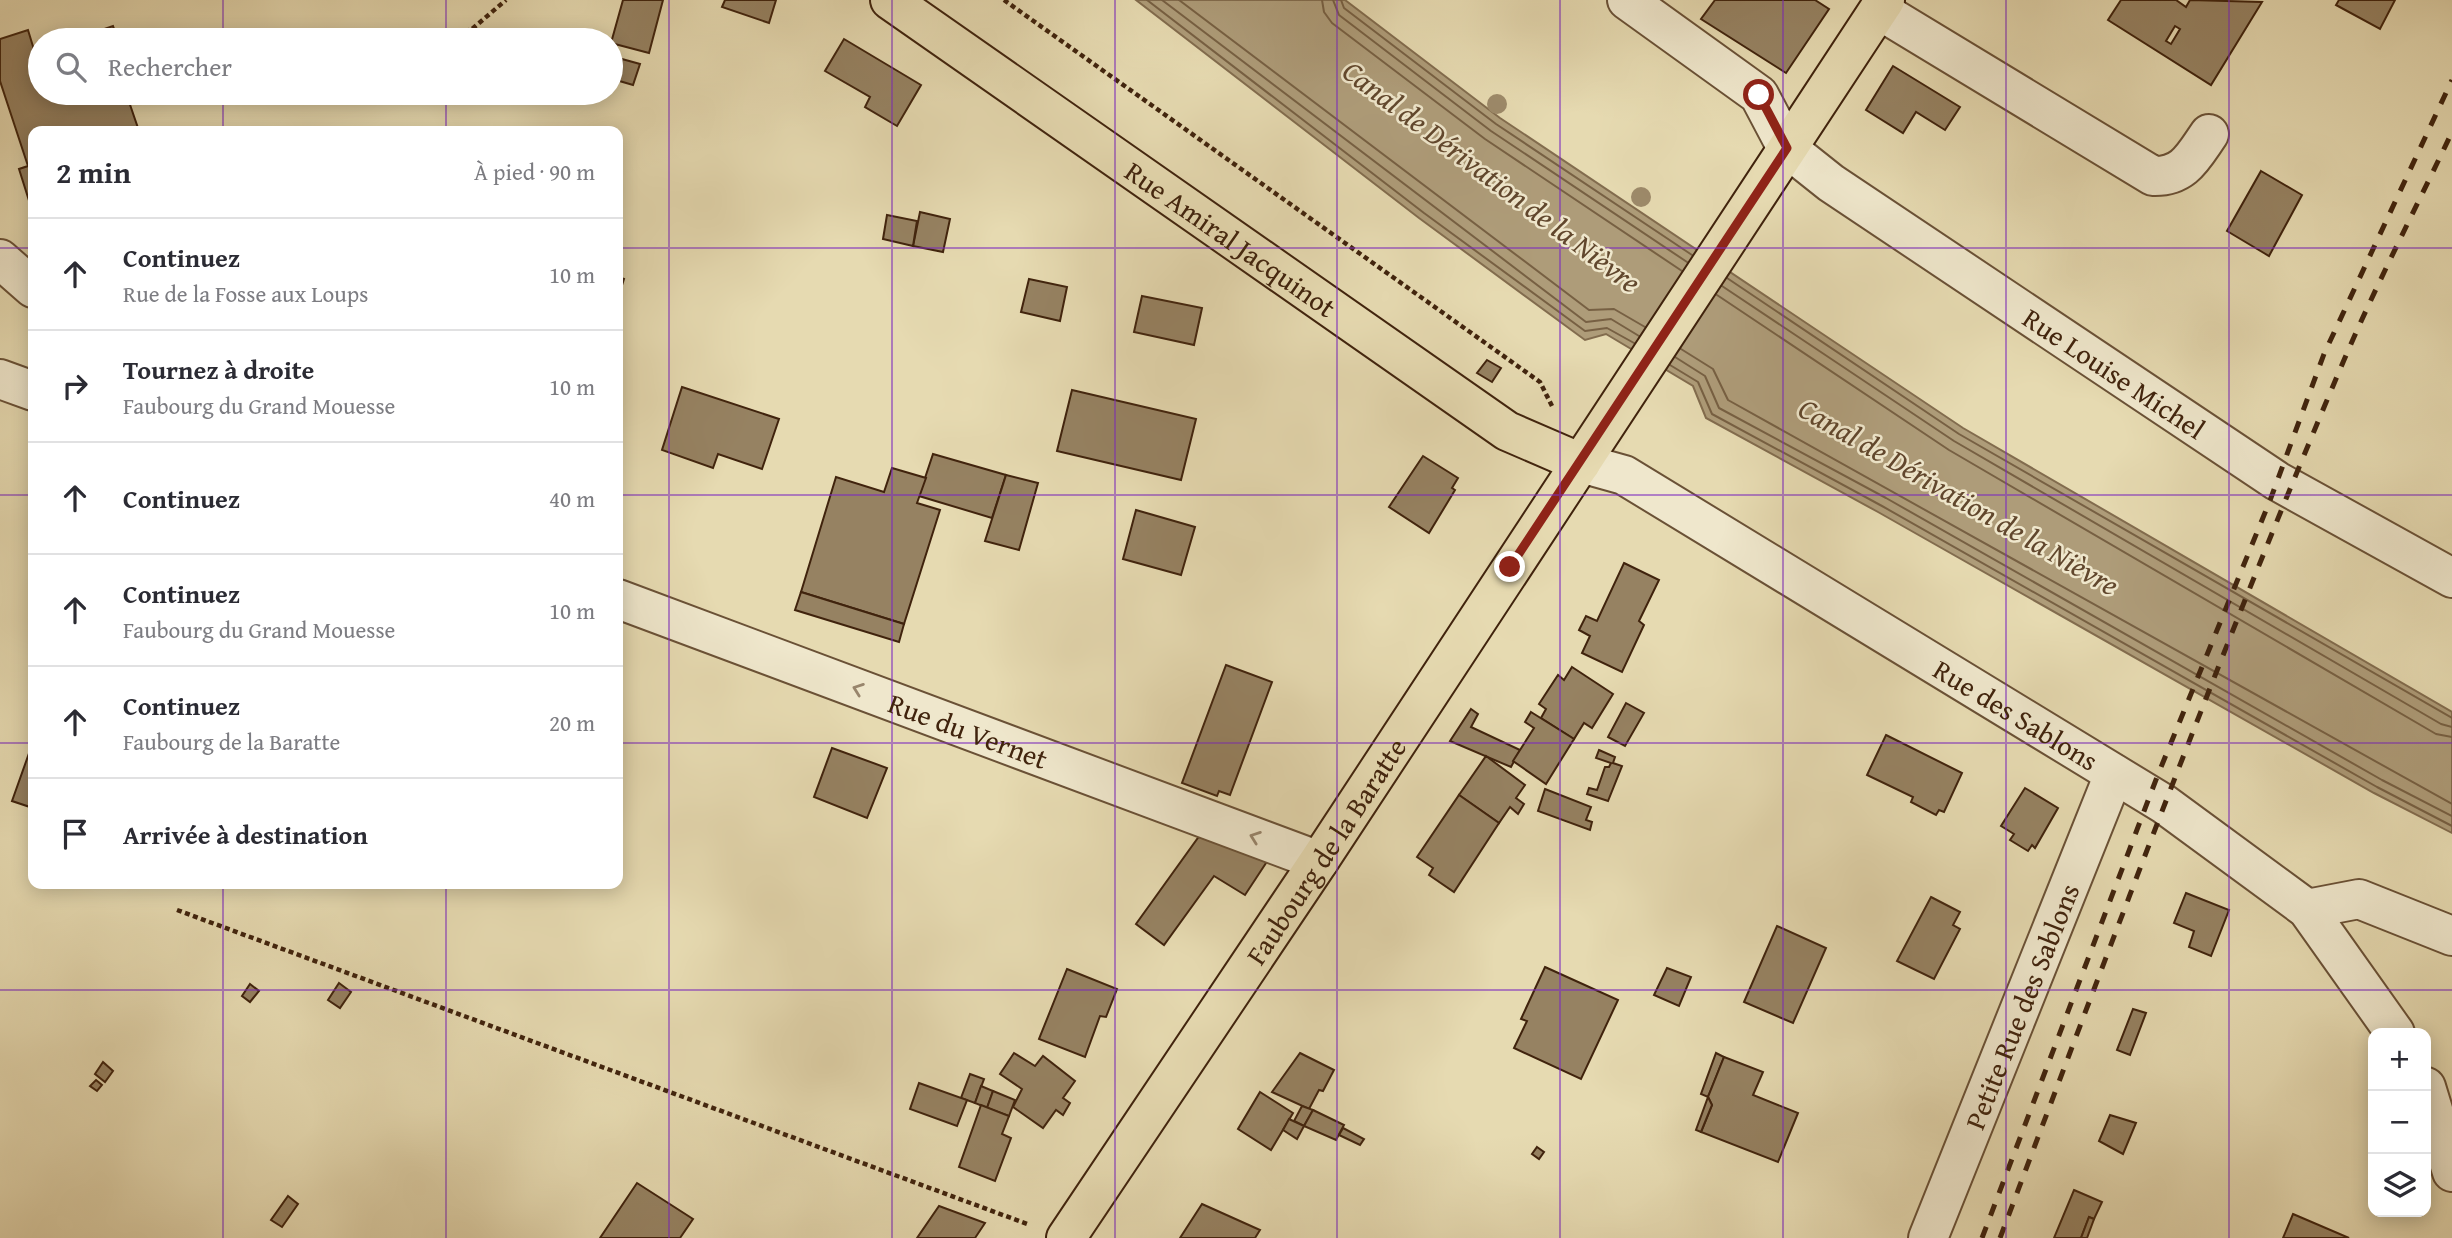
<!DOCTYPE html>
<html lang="fr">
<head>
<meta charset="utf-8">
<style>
	body { margin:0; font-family:"Gentium Book Plus",serif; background:#f2f2f3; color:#2b2b33 }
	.controls { position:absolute; right:21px; bottom:21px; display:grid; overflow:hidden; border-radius:14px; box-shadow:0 4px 18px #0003 }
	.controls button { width:63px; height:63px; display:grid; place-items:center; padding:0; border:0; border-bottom:2px solid #e1e1e2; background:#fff; color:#2b2b33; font:35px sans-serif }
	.stop { position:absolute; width:21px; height:21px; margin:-16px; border:5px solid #8f2418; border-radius:50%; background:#fff }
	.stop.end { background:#8f2418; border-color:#fff; box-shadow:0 2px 7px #0008 }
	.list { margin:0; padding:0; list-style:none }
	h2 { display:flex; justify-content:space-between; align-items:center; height:91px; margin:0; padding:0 28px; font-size:30px }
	h2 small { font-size:23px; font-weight:400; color:#7c7c81 }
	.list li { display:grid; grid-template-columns:46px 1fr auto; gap:21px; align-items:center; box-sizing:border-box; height:112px; padding:0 28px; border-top:2px solid #e1e1e2 }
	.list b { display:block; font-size:26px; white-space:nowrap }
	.list p { margin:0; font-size:23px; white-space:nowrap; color:#7c7c81 }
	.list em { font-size:23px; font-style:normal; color:#7c7c81 }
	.icon { flex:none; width:38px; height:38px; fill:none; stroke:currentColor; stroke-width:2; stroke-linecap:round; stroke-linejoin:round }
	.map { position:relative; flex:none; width:2452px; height:1238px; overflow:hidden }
	.search { position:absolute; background:#fff; box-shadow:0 4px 18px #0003; left:28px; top:28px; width:595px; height:77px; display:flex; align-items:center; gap:18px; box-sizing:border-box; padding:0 24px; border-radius:38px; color:#7c7c81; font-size:26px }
	.panel { position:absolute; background:#fff; box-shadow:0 4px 18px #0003; left:28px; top:126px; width:595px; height:763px; border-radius:14px }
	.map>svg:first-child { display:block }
	.water { fill:#ae9c79; stroke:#826c4e; stroke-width:2 }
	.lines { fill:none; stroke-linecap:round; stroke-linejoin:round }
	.shore { stroke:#776043; stroke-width:2 }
	.building { fill:#968262; stroke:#40230d; stroke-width:2; fill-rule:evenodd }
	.minor-casing { stroke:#6a5136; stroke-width:42 }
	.major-casing { stroke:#40230d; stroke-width:42 }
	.path { stroke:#40230d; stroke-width:4.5; stroke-dasharray:5 3.5; stroke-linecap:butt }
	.minor { stroke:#efe7cc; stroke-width:38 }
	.major { stroke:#e6dab1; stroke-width:38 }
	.rail { stroke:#40230d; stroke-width:5; stroke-dasharray:12 12; stroke-linecap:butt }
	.tree { fill:#9d8a6a }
	.oneway { stroke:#98856c }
	.route { stroke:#8f2418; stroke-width:9 }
	.grid { fill:none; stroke:#7b2cbf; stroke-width:2; stroke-opacity:0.55 }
	.labels { text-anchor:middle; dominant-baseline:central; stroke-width:5; stroke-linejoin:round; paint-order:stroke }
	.street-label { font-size:28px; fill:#40230d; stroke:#efe7cc }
	.water-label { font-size:30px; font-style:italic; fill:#61472d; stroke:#efe7cc }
</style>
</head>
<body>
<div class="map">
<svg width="2452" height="1238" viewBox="0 0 2452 1238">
	<rect width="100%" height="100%" fill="#e6dab1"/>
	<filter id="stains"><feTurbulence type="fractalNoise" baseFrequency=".00286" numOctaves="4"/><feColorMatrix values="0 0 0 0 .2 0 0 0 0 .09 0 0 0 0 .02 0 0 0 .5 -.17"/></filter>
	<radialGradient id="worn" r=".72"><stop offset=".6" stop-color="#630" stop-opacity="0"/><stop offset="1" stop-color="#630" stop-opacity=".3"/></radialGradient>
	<!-- water -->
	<polygon class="water" points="1136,0 1345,0 1500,118 1963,428 2452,712 2452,833 2374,793 1878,512 1706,418 1693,386 1606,334 1585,340 1419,218"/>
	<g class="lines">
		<!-- shore -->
		<g class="shore">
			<polyline points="1147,0 1424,213 1585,331 1607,328 1634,343"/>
			<polyline points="1162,0 1586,322 1611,319 1639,336"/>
			<polyline points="1179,0 1589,310 1614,309 1645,327"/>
			<polyline points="1322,0 1324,12 1332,23 1485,139 1682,271"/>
			<polyline points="1333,0 1339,15 1491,131 1687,262"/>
			<polyline points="1341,0 1344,8 1496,124 1692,255"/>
			<polyline points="1727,278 1959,434 2452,718"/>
			<polyline points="1722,286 1954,441 2441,724 2452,727"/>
			<polyline points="1717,295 1949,450 2436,734 2452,737"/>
			<polyline points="1681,349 1713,369 1728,400 2452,804"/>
			<polyline points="1675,357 1705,376 1719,408 1886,498 2382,780 2452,816"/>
			<polyline points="1670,365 1698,382 1712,414 1882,506 2377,787 2452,826"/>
		</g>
	</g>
	<!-- building -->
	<g class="building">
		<polygon points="623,0 663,0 649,53 611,43"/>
		<polygon points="725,0 776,0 769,23 722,7"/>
		<polygon points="1715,0 1815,0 1829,9 1786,73 1701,19"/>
		<path d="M2121 0H2176L2186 7 2190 0 2262 2 2211 85 2108 20ZM2175 26 2180 29 2171 44 2166 41Z"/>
		<polygon points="2339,0 2395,0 2380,29 2336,5"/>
		<polygon points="113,26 118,40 72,40"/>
		<polygon points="28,30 35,53 40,51 40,93 126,93 139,131 33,131 31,207 19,169 28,166 0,81 0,39"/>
		<polygon points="844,39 921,85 897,126 865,107 870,97 825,71"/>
		<polygon points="622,59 640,64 633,85 616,80"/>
		<polygon points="1893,66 1960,107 1945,130 1916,112 1903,133 1866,110"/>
		<polygon points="2261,171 2302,195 2269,256 2227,231"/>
		<polygon points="920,212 950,219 943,252 913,246"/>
		<polygon points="887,215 917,221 913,246 883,239"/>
		<polygon points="618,277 624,279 618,298"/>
		<polygon points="1029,279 1067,287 1060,321 1021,312"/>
		<polygon points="1142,296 1202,308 1194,345 1134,332"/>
		<polygon points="1487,360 1501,368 1492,382 1477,373"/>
		<polygon points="682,387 779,419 762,469 718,454 713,468 662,450"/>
		<polygon points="1072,390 1196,419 1181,480 1057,451"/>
		<polygon points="933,454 1006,475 992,518 919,496"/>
		<polygon points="1423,456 1458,478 1452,488 1455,490 1429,533 1389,507"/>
		<polygon points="892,468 926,478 917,503 940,510 904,624 801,592 836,477 884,492"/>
		<polygon points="1006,475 1038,483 1019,550 985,541"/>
		<polygon points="1136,510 1195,527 1181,575 1123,559"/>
		<polygon points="1624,563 1659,580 1639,621 1644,625 1622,672 1582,653 1590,636 1579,630 1586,616 1597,621"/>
		<polygon points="801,592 904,624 899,642 795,610"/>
		<polygon points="1226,665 1272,682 1230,795 1219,791 1217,796 1182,783"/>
		<polygon points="1572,667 1613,694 1592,728 1584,723 1574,739 1541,718 1546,709 1539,704 1558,675 1564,680"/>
		<polygon points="1626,703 1644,713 1625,746 1608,737"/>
		<polygon points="1471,709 1478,714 1471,727 1520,750 1511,767 1450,741"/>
		<polygon points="1531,712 1574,739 1546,784 1513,761 1534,728 1525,722"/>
		<polygon points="1886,735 1962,773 1944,812 1939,810 1936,815 1911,802 1913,797 1867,775"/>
		<polygon points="33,742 33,808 12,801"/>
		<polygon points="832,748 887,768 867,818 814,797"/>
		<polygon points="1599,750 1615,757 1613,763 1622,766 1608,801 1587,794 1589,788 1597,790 1605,767 1609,767 1611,763 1596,758"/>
		<polygon points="1486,756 1525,785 1516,798 1524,804 1518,814 1510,807 1499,823 1459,795"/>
		<polygon points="2025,788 2058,808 2035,848 2032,845 2028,851 2010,840 2014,834 2001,826"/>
		<polygon points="1545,789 1591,807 1586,820 1592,822 1590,830 1538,811"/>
		<polygon points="1459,795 1499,823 1454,892 1429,875 1433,868 1417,857"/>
		<polygon points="1200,835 1268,860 1245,895 1214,876 1164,945 1136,924"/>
		<polygon points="2186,893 2229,910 2211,956 2189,947 2194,931 2174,923"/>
		<polygon points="1931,897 1960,912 1953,925 1960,929 1934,979 1897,961"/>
		<polygon points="1777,926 1826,948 1793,1023 1744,1002"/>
		<polygon points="1545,967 1618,1000 1581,1079 1514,1048 1527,1021 1521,1019"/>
		<polygon points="1667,968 1691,977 1679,1006 1654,995"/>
		<polygon points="1067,969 1117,989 1106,1017 1100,1016 1085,1057 1039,1039"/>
		<polygon points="339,983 351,992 340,1008 328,1000"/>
		<polygon points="250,984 259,991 250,1002 242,996"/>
		<polygon points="2133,1009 2146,1013 2130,1055 2117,1050"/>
		<polygon points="1014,1053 1035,1066 1043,1056 1075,1081 1063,1098 1070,1103 1063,1115 1056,1110 1043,1128 1013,1107 1022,1089 1000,1074"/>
		<polygon points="1300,1053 1334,1070 1323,1091 1319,1090 1309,1109 1272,1092"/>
		<polygon points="1716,1053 1724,1057 1708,1097 1701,1094"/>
		<polygon points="1724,1057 1763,1072 1753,1095 1798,1113 1778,1162 1701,1132 1712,1105 1708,1097"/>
		<polygon points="103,1062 113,1071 105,1082 95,1074"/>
		<polygon points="970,1074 984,1079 975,1103 961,1098"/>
		<polygon points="96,1080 102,1085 97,1091 90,1086"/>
		<polygon points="919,1083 967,1100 957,1126 910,1109"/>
		<polygon points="981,1086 993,1091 987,1108 975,1103"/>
		<polygon points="993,1091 1015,1100 1009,1116 987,1108"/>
		<polygon points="1260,1092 1293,1113 1271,1150 1238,1129"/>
		<polygon points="1708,1097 1712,1105 1701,1132 1696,1130"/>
		<polygon points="981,1105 1009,1116 1002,1134 1011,1138 995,1181 959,1167"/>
		<polygon points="1302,1106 1313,1110 1304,1126 1294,1121"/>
		<polygon points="1313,1110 1344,1125 1336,1140 1304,1126"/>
		<polygon points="2110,1115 2136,1123 2123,1154 2099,1141"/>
		<polygon points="1289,1119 1304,1126 1297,1139 1283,1130"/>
		<polygon points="1343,1128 1364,1139 1360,1145 1339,1135"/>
		<polygon points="1537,1147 1544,1152 1539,1159 1532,1154"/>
		<polygon points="637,1183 693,1219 680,1238 600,1238"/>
		<polygon points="2074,1190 2102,1202 2094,1219 2089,1217 2081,1238 2054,1238"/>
		<polygon points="288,1196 298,1204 282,1227 271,1220"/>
		<polygon points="1202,1204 1260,1230 1255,1238 1180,1238"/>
		<polygon points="939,1206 985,1223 975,1238 917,1238"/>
		<polygon points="2293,1214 2349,1238 2283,1238"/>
		<polygon points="2089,1217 2094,1219 2087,1238 2081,1238"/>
	</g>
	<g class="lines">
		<defs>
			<g id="minor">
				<path id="s1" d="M1627 0 1759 95 1787 148 1831 183 2277 481 2452 578"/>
				<path d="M1879 10 2153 176C2184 177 2193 157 2209 134"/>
				<polyline points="0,259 33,288"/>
				<polyline points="0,379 33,391"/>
				<path id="s2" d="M1581 463 1624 475 2164 804 2307 909 2395 1033"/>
				<path id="s3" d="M618 599 1319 861"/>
				<polyline points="2307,909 2359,899 2452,936"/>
				<polyline points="2426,1087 2452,1172"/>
				<path id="s4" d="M1928 1238 2114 774"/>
			</g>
			<g id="major">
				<path id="s5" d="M890 0 1507 431 1581 463"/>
				<path id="s6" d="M1066 1238 1319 861 1885 0"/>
			</g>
		</defs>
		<!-- minor casing -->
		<use href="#minor" class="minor-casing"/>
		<!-- major casing -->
		<use href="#major" class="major-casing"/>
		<!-- path -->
		<g class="path">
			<polyline points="1004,0 1540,382 1552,406"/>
			<polyline points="440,39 472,29 506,0"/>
			<polyline points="177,910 1030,1225"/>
		</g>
		<!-- minor -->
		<use href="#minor" class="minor"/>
		<!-- major -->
		<use href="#major" class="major"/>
		<!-- rail -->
		<g class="rail">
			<polyline points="1982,1238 2157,777 2269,503 2324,354 2452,80"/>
			<path d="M2000 1238C2111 944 2221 649 2344 360 2377 283 2416 208 2452 132"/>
		</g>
	</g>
	<!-- trees -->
	<g class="tree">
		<circle cx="1497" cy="104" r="10"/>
		<circle cx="1641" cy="197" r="10"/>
	</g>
	<!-- one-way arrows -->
	<defs><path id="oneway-chevron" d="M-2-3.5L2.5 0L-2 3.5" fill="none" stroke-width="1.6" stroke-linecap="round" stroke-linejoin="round" transform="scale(1.75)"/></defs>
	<g class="oneway">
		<use href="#oneway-chevron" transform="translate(858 689) rotate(-160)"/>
		<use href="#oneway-chevron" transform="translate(1255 837) rotate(-160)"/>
	</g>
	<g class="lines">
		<!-- route -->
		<polyline class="route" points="1510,567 1787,148 1759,95"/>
	</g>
	<!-- grid -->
	<path class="grid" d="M223 0V40M446 0V40M669 0V1238M892 0V1238M1115 0V1238M1337 0V1238M1560 0V1238M1783 0V1238M2006 0V1238M2229 0V1238M223 93V131M446 93V131M0 248H33M618 248H2452M0 495H33M618 495H2452M0 743H33M618 743H2452M223 884V1238M446 884V1238M0 990H2452"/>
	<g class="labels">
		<!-- street labels -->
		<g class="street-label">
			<text stroke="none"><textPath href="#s5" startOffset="416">Rue Amiral Jacquinot</textPath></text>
			<text stroke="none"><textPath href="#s1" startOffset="620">Rue Louise Michel</textPath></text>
			<text stroke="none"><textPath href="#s2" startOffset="504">Rue des Sablons</textPath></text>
			<text stroke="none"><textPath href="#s3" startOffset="374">Rue du Vernet</textPath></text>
			<text stroke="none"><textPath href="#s6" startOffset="466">Faubourg de la Baratte</textPath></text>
			<text stroke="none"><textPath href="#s4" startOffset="250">Petite Rue des Sablons</textPath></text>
		</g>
		<!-- water labels -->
		<g class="water-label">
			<text transform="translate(1492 176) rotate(37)">Canal de Dérivation de la Nièvre</text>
			<text transform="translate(1959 496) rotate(30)">Canal de Dérivation de la Nièvre</text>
		</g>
	</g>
	<rect width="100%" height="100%" filter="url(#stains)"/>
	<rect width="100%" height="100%" fill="url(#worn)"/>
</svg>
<div class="controls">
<button>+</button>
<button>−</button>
<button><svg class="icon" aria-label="layers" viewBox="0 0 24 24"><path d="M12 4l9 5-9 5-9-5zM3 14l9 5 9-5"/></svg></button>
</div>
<div class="stop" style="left:1759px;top:95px"></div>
<div class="stop end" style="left:1510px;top:567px"></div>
<div class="search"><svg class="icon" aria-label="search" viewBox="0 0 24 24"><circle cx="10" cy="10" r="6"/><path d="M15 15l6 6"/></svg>Rechercher</div>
<section class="panel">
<h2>2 min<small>À pied · 90 m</small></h2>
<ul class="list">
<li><svg class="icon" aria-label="ahead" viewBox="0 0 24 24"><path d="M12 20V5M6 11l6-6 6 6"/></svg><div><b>Continuez</b><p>Rue de la Fosse aux Loups</p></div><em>10 m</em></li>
<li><svg class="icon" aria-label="right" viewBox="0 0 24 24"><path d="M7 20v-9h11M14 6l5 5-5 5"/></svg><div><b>Tournez à droite</b><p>Faubourg du Grand Mouesse</p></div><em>10 m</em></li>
<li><svg class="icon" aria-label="ahead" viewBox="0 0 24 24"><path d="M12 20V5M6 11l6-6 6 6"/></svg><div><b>Continuez</b></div><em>40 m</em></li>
<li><svg class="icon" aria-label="ahead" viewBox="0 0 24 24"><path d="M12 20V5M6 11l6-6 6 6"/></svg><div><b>Continuez</b><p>Faubourg du Grand Mouesse</p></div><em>10 m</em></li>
<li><svg class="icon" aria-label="ahead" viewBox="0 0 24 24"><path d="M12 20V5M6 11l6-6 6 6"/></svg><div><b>Continuez</b><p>Faubourg de la Baratte</p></div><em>20 m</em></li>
<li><svg class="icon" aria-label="arrive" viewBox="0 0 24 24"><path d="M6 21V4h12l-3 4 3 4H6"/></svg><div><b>Arrivée à destination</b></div></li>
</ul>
</section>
</div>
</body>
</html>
